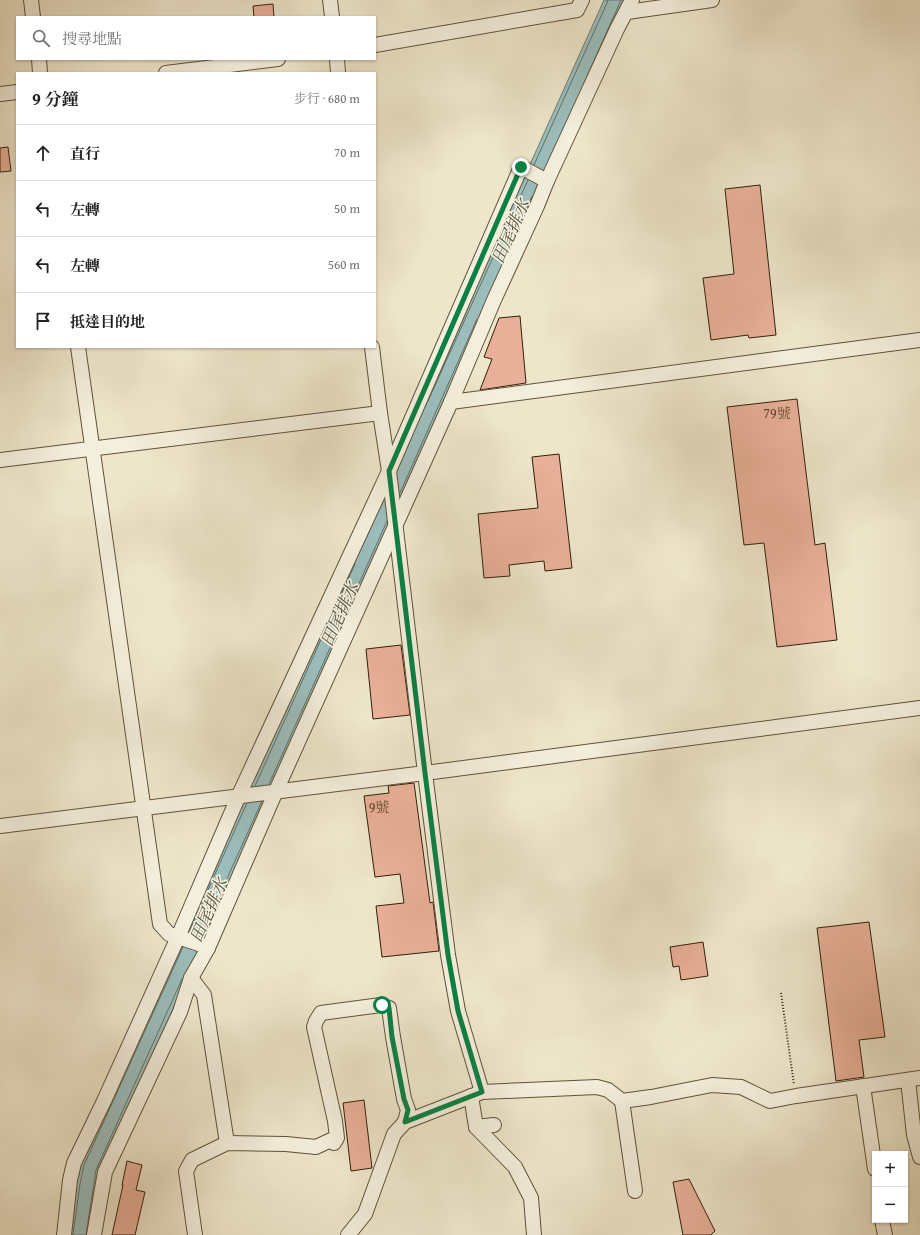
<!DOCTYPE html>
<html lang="zh-TW">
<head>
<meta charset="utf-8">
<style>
	body { margin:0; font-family:"Gentium Book Plus","Noto Serif TC",serif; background:#f2f2f2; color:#222 }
	.controls { position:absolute; right:12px; bottom:12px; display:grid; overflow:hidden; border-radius:0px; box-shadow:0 1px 3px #0004 }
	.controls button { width:36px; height:36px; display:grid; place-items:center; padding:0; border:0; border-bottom:1px solid #e0e0e0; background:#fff; color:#222; font:20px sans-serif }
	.stop { position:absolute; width:12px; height:12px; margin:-9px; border:3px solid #0b8043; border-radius:50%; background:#fff }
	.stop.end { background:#0b8043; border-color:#fff; box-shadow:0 1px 4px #0008 }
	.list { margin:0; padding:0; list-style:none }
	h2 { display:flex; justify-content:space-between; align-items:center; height:52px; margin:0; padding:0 16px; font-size:17px }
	h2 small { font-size:13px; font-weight:400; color:#767676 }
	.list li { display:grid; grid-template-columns:26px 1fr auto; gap:12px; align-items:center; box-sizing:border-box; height:56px; padding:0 16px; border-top:1px solid #e0e0e0 }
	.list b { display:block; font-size:15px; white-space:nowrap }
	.list em { font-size:13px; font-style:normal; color:#767676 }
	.icon { flex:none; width:22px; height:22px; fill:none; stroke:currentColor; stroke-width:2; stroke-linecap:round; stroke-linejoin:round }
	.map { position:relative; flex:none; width:920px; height:1235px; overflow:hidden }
	.search { position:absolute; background:#fff; box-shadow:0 1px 3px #0004; left:16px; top:16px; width:360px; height:44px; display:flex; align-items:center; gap:10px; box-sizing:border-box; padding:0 14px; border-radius:0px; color:#767676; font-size:15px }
	.panel { position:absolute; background:#fff; box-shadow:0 1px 3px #0004; left:16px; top:72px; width:360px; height:276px; border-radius:0px }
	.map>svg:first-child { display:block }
	.water { fill:#9bbebd; stroke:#717f74 }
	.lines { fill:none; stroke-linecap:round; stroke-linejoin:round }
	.shore { stroke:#667062; stroke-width:1 }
	.building { fill:#e9b099; stroke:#312107 }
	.minor-casing { stroke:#605238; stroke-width:16 }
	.path { stroke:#312107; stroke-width:2; stroke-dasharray:1 2; stroke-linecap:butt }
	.minor { stroke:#f4efdd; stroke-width:14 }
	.route { stroke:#0b8043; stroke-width:5 }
	.labels { text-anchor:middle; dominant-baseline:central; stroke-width:3.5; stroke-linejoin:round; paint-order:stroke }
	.number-label { font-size:14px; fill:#5f452c }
	.water-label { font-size:17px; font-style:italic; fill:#51503e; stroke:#f4efdd }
</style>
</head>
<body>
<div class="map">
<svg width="920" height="1235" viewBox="0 0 920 1235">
	<rect width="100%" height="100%" fill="#eee6cb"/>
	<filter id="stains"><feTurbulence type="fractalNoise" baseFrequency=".005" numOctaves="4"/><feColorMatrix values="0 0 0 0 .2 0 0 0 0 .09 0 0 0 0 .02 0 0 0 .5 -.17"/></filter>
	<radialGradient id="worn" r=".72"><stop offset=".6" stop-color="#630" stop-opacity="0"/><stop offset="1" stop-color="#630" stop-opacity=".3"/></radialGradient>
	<!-- water -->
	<polygon class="water" points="604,0 625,0 100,1172 90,1235 69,1235 76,1183 80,1164"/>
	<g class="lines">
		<!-- shore -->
		<g class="shore">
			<polyline points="584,83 621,0"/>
			<polyline points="534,165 607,3 608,0"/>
			<polyline points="511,245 532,196"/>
			<polyline points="428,401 528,180"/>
			<polyline points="400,493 477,319"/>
			<polyline points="269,784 387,521"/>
			<polyline points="255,786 355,564"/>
			<polyline points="189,932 247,803"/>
			<polyline points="201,936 262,801"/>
			<polyline points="73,1235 80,1184 84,1165 183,947"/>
			<polyline points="86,1235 96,1170 182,979"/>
		</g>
	</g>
	<!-- building -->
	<g class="building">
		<polygon points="273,4 274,17 254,17 253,6"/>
		<polygon points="8,147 11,171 0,172 0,148"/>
		<polygon points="760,185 776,335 749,338 748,335 711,340 703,278 734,274 725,189"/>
		<polygon points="520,316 526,383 480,390 492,359 484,357 499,318"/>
		<polygon points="797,399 815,545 825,543 837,640 777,647 764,543 744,545 727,407"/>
		<polygon points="559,454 572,568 545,571 544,561 509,565 510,576 484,578 478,514 538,508 532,457"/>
		<polygon points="401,645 410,715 373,719 366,649"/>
		<polygon points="414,783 430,903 433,902 439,951 382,957 376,906 404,903 400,874 375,877 364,796 389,793 388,786"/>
		<polygon points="869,922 885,1037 859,1040 864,1077 836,1081 817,928"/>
		<polygon points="703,942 708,976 681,980 679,966 673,967 670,947"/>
		<polygon points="364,1100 372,1168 351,1171 343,1103"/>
		<polygon points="127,1161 142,1165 136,1190 145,1192 135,1235 112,1235 123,1185 122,1185"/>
		<polygon points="689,1179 715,1231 711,1235 683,1235 673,1182"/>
	</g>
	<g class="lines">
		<defs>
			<g id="minor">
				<polyline points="31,0 33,17"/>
				<polyline points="330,0 332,17"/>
				<polyline points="627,12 712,0"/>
				<polyline points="375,45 577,10 582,0"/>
				<polyline points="39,59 40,73"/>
				<polyline points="337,59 338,73"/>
				<polyline points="166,73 278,59"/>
				<polyline points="0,94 17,92"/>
				<polyline points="78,347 160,924 169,934 199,944 208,948"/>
				<polyline points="372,347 380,413 389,471 425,773 448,955 458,1011 482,1092"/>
				<polyline points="451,402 920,340"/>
				<polyline points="0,460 380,413"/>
				<polyline points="0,826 425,773 920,708"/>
				<polyline points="191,978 204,995 227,1143"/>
				<polyline points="908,1080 914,1135 920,1157"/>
				<polyline points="863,1086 875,1169"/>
				<polyline points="471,1096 476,1127 515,1167 531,1198 534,1235"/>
				<polyline points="622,1101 635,1191"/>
				<polyline points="476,1127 494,1125"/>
				<polyline points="882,1220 885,1235"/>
				<polyline points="64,1235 70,1180 74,1163 104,1101 178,937 239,795 389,471 521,167 547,181"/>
				<polyline points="94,1235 105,1172 180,1012 191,978 208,948 276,791 451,402 494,300 537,206 547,181 617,29 632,0"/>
				<polyline points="195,1235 186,1171 192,1160 227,1143 286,1144 316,1147 331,1140 334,1143 337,1138 335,1121 314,1027 316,1021 321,1013 381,1005 389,1008 393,1037 404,1099 408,1110 405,1122"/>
				<polyline points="348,1235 365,1214 394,1134 405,1122 482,1092 597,1087 608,1090 622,1101 651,1097 712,1085 741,1087 770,1101 796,1096 920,1078"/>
			</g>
		</defs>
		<!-- minor casing -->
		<use href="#minor" class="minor-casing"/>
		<!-- path -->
		<polyline class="path" points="781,993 794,1085"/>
		<!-- minor -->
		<use href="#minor" class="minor"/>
	</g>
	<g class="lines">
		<!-- route -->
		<polyline class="route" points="382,1005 389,1008 392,1037 404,1099 408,1110 405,1122 482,1092 458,1011 448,955 425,773 389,471 521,167"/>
	</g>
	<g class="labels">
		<!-- number labels -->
		<g class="number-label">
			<text x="777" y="413">79號</text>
			<text x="379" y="807">9號</text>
		</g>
		<!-- water labels -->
		<g class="water-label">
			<text transform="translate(510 231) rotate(-66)">田尾排水</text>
			<text transform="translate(339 614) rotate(-66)">田尾排水</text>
			<text transform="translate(208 910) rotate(-66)">田尾排水</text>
		</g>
	</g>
	<rect width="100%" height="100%" filter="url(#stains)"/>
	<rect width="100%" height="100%" fill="url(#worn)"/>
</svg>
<div class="controls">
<button>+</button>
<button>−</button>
</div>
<div class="stop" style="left:382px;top:1005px"></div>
<div class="stop end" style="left:521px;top:167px"></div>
<div class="search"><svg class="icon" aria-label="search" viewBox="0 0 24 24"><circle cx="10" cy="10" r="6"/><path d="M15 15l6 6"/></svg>搜尋地點</div>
<section class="panel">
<h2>9 分鐘<small>步行 · 680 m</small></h2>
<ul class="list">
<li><svg class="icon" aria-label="ahead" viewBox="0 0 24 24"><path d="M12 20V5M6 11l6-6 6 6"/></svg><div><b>直行</b></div><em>70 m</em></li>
<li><svg class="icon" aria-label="left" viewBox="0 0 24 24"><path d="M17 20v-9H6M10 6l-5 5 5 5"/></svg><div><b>左轉</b></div><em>50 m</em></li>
<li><svg class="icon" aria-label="left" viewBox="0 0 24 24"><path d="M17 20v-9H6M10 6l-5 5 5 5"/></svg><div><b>左轉</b></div><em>560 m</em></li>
<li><svg class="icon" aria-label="arrive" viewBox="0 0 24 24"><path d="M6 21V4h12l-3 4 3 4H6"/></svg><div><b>抵達目的地</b></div></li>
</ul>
</section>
</div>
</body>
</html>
